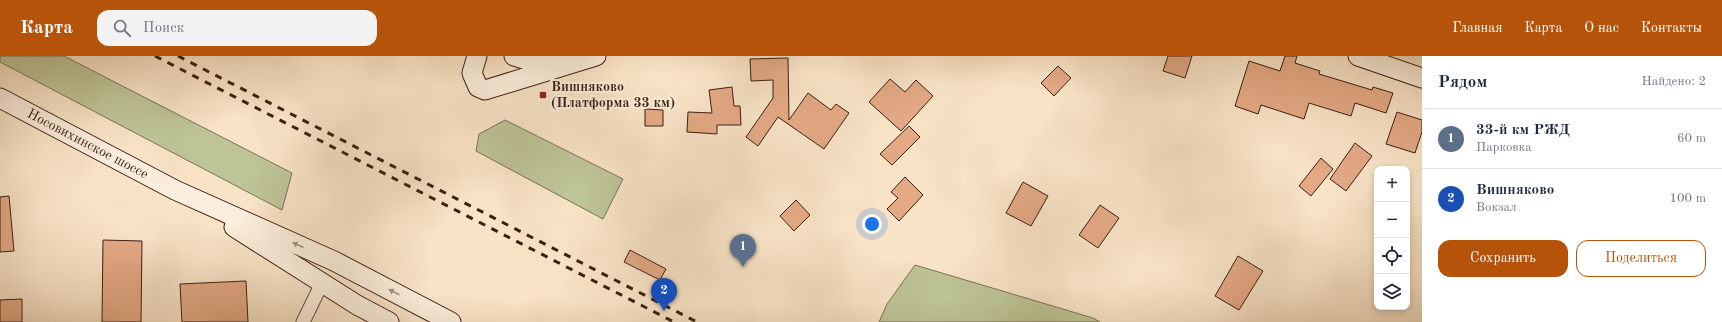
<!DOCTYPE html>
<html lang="ru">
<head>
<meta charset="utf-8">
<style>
	body { margin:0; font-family:"Old Standard TT",serif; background:#f2f2f3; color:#1f2937 }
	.controls { position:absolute; right:12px; bottom:12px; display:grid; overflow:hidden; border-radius:8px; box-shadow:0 2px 6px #0003 }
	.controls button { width:36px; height:36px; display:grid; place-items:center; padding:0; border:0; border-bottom:1px solid #e0e1e3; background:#fff; color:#1f2937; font:20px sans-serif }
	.you { position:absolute; left:872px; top:168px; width:14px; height:14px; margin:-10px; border:3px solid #fff; border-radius:50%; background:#1a73e8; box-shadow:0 0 0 6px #1a73e833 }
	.badge { display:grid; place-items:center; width:26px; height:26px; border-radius:50%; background:#b45309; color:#fff; font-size:13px; font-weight:700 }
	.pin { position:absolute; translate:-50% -33px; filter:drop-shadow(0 1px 2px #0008) }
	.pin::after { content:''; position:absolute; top:21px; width:14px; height:12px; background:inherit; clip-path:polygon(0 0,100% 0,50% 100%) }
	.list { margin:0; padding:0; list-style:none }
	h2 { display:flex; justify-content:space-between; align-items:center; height:52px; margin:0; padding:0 16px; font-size:17px }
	h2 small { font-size:13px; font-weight:400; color:#747a83 }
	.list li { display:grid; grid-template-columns:26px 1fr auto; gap:12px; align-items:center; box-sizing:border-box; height:60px; padding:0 16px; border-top:1px solid #e0e1e3 }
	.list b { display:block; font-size:15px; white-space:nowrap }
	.list p { margin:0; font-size:13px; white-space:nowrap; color:#747a83 }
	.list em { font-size:13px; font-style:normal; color:#747a83 }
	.actions { display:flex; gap:8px; padding:12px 16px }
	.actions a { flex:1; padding:9px 0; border:1px solid #b45309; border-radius:12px; text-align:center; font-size:14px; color:#b45309 }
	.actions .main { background:#b45309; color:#fff }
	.icon { flex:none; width:22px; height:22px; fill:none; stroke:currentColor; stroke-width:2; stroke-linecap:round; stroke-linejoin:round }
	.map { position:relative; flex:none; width:1422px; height:266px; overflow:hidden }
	header { display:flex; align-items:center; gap:24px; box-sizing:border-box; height:56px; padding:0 20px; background:#b45309; color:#fff }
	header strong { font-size:19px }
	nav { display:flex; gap:22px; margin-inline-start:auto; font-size:14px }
	.search { width:280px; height:36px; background:#f2f2f3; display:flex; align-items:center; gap:10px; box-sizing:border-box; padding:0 14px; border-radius:12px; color:#747a83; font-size:15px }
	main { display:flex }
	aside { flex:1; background:#fff }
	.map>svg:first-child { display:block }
	.green { fill:#bdc496; stroke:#7d7254 }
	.building { fill:#e3a985; stroke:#3d1f12 }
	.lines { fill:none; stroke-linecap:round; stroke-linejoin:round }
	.street-casing { stroke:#6c503f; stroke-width:15 }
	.secondary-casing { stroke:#3d1f12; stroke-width:21 }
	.street { stroke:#faeddb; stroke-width:13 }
	.secondary { stroke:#faeddb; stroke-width:19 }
	.rail { stroke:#3d1f12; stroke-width:3; stroke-dasharray:7 7; stroke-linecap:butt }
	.oneway { fill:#a59081 }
	.poi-dot { fill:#8f2418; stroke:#faeddb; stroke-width:1.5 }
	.labels { text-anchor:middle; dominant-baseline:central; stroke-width:4; stroke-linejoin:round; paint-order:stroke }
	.poi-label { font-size:14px; font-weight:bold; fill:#3d1f12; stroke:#faeddb; text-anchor:start }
	.street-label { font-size:14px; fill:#3d1f12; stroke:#faeddb }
</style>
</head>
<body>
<header>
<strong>Карта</strong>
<div class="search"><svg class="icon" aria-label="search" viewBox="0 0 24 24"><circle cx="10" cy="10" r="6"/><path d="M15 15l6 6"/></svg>Поиск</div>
<nav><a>Главная</a><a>Карта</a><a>О нас</a><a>Контакты</a></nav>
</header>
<main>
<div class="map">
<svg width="1422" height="266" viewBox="0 0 1422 266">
	<rect width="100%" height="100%" fill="#f8e3c7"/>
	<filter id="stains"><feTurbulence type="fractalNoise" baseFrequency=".005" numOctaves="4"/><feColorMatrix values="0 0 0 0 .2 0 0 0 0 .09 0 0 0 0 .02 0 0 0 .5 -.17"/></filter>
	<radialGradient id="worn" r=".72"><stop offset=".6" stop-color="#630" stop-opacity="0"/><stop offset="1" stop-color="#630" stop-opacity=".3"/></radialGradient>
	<!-- green -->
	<g class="green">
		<polygon points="0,0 64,0 292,117 282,154 0,6"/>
		<polygon points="505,64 623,123 603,163 476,95 479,78"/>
		<polygon points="915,209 1093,262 1100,266 879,266 887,248"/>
	</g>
	<!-- building -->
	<g class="building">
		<polygon points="1168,0 1192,0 1185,22 1163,15"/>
		<polygon points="1285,0 1297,0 1295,7 1320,15 1319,18 1372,34 1373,31 1393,37 1386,57 1355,47 1351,60 1309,47 1304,63 1261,49 1258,58 1235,50 1249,5 1280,15"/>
		<polygon points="788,2 789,64 808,37 831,54 836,48 849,57 824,93 778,61 758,90 746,81 773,42 773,24 751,25 750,3"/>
		<polygon points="1058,10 1071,22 1054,40 1041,27"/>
		<polygon points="890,23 905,36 916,24 933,40 901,75 869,46"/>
		<polygon points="732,31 734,50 740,50 741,69 717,69 717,78 687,76 688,56 712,57 709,34"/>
		<polygon points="645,53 663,54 663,70 645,70"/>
		<polygon points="1397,56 1422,64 1422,76 1415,97 1386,88"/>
		<polygon points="909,70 920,81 892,109 880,98"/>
		<polygon points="1355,87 1372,100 1346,135 1330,123"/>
		<polygon points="1321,102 1333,113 1311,140 1299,130"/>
		<polygon points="905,121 923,139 899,165 887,153 898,142 891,136"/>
		<polygon points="1023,126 1048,140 1031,170 1006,157"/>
		<polygon points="9,140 14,195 0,196 0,141"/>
		<polygon points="796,144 810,159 794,175 780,160"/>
		<polygon points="1100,149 1119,162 1098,192 1079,179"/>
		<polygon points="103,184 142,185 141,266 102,266"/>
		<polygon points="630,194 666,213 660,224 624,206"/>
		<polygon points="1238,200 1263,215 1239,254 1215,240"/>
		<polygon points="246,225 248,266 182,266 180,228"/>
		<polygon points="22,243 22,266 0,266 0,244"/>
	</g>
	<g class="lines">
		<defs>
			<polyline id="street" points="303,266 322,227"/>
			<g id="secondary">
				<polyline points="477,0 472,17 478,31 485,34 596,0"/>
				<polyline points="514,0 533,6 556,7"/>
				<polyline points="1358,0 1422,22"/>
				<path id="s1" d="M0 42 175 134 334 205 451 266"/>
				<polyline points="234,171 357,249 389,266"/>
			</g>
		</defs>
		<!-- street casing -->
		<use href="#street" class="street-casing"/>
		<!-- secondary casing -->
		<use href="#secondary" class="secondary-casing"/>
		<!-- street -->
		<use href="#street" class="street"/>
		<!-- secondary -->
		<use href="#secondary" class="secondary"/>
		<!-- rail -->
		<g class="rail">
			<polyline points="155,0 674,266"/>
			<polyline points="178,0 697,266"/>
		</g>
	</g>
	<!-- one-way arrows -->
	<defs><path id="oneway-solid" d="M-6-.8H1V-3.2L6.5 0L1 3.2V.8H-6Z"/></defs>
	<g class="oneway">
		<use href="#oneway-solid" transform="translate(298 189) rotate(-156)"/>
		<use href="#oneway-solid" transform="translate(394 236) rotate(-153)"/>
	</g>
	<!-- markers -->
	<rect class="poi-dot" x="539" y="35" width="8" height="8" rx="2"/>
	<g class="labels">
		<!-- poi labels -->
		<g class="poi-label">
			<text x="551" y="31">Вишняково<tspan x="551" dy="16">(Платформа 33 км)</tspan></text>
		</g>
		<!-- street labels -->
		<g class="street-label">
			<text stroke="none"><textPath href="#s1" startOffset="99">Носовихинское шоссе</textPath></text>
		</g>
	</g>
	<rect width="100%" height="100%" filter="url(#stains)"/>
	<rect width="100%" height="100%" fill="url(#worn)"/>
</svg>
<div class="controls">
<button>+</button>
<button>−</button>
<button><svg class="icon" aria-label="locate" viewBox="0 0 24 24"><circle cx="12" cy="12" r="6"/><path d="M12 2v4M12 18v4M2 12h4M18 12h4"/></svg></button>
<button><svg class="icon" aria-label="layers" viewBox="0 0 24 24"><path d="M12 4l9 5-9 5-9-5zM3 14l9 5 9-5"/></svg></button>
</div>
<div class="you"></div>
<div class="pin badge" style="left:743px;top:211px;background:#5c6f8a">1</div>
<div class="pin badge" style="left:664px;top:255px;background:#1a4fb4">2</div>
</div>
<aside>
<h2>Рядом<small>Найдено: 2</small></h2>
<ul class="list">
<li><span class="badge" style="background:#5c6f8a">1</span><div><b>33-й км РЖД</b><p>Парковка</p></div><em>60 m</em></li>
<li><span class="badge" style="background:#1a4fb4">2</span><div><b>Вишняково</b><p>Вокзал</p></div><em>100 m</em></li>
</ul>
<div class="actions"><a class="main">Сохранить</a><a>Поделиться</a></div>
</aside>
</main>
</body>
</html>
